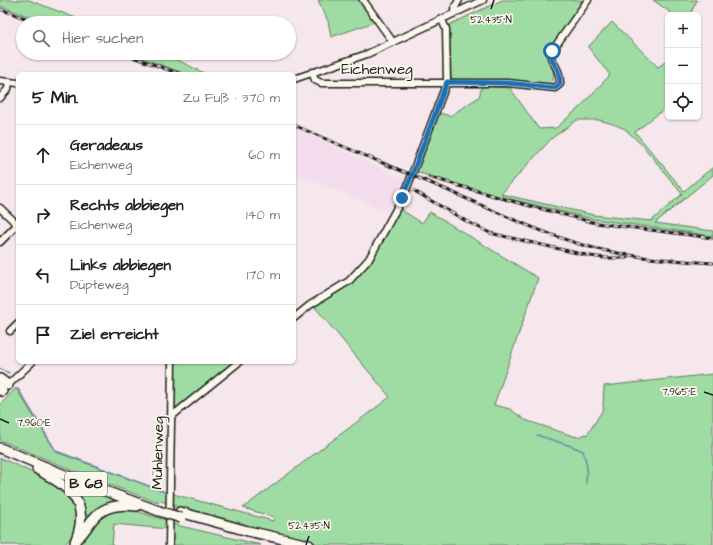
<!DOCTYPE html>
<html lang="de">
<head>
<meta charset="utf-8">
<style>
	body { margin:0; font-family:"Architects Daughter",sans-serif; background:#f2f2f2; color:#222 }
	.controls { position:absolute; right:12px; top:12px; display:grid; overflow:hidden; border-radius:6px; box-shadow:0 1px 3px #0004 }
	.controls button { width:36px; height:36px; display:grid; place-items:center; padding:0; border:0; border-bottom:1px solid #e0e0e0; background:#fff; color:#222; font:20px sans-serif }
	.stop { position:absolute; width:12px; height:12px; margin:-9px; border:3px solid #1f6fb2; border-radius:50%; background:#fff }
	.stop.end { background:#1f6fb2; border-color:#fff; box-shadow:0 1px 4px #0008 }
	.list { margin:0; padding:0; list-style:none }
	h2 { display:flex; justify-content:space-between; align-items:center; height:52px; margin:0; padding:0 16px; font-size:17px }
	h2 small { font-size:13px; font-weight:400; color:#767676 }
	.list li { display:grid; grid-template-columns:26px 1fr auto; gap:12px; align-items:center; box-sizing:border-box; height:60px; padding:0 16px; border-top:1px solid #e0e0e0 }
	.list b { display:block; font-size:15px; white-space:nowrap }
	.list p { margin:0; font-size:13px; white-space:nowrap; color:#767676 }
	.list em { font-size:13px; font-style:normal; color:#767676 }
	.icon { flex:none; width:22px; height:22px; fill:none; stroke:currentColor; stroke-width:2; stroke-linecap:round; stroke-linejoin:round }
	.map { position:relative; flex:none; width:713px; height:545px; overflow:hidden }
	.search { position:absolute; background:#fff; box-shadow:0 1px 3px #0004; left:16px; top:16px; width:280px; height:44px; display:flex; align-items:center; gap:10px; box-sizing:border-box; padding:0 14px; border-radius:22px; color:#767676; font-size:15px }
	.panel { position:absolute; background:#fff; box-shadow:0 1px 3px #0004; left:16px; top:72px; width:280px; height:292px; border-radius:6px }
	.map>svg:first-child { display:block }
	.built { fill:#f3dcec }
	.green { fill:#9fdca3; stroke:#5e7c60; fill-rule:evenodd }
	.lines { fill:none; stroke-linecap:round; stroke-linejoin:round }
	.stream { stroke:#6a8ca4; stroke-width:1.5 }
	.minor-casing { stroke:#1c1c1c; stroke-width:9 }
	.highway-casing { stroke:#1c1c1c; stroke-width:12 }
	.minor { stroke:#fbf7ec; stroke-width:6 }
	.highway { stroke:#fbf7ec; stroke-width:9 }
	.rail-casing { stroke:#1c1c1c; stroke-width:3 }
	.rail { stroke:#fbf7ec; stroke-width:1.5; stroke-dasharray:4.5; stroke-linecap:butt }
	.highway-bridge-casing { stroke:#1c1c1c; stroke-width:12; stroke-linecap:butt }
	.highway-bridge { stroke:#fbf7ec; stroke-width:9 }
	.route { stroke:#1f6fb2; stroke-width:5 }
	.ticks { fill:none; stroke:#1c1c1c; stroke-width:1.5 }
	.labels { text-anchor:middle; dominant-baseline:central; stroke-width:3.5; stroke-linejoin:round; paint-order:stroke }
	.shield { fill:#fbf7ec; stroke:#5f5e5a; stroke-width:1 }
	.shield-label { font-size:14px; font-weight:bold; fill:#1c1c1c }
	.street-label { font-size:15px; fill:#1c1c1c; stroke:#fbf7ec }
	.ticks-label { font-size:10px; text-anchor:middle; fill:#1c1c1c; stroke:#fbf7ec; stroke-width:3.5; stroke-linejoin:round; paint-order:stroke }
</style>
</head>
<body>
<div class="map">
<svg width="713" height="545" viewBox="0 0 713 545">
	<rect width="100%" height="100%" fill="#f6e7ec"/>
	<filter id="ink" filterUnits="userSpaceOnUse"><feTurbulence type="fractalNoise" baseFrequency=".025" numOctaves="2"/><feDisplacementMap in="SourceGraphic" scale="8" xChannelSelector="R" yChannelSelector="G"/><feConvolveMatrix kernelMatrix="1 2 1 2 8 2 1 2 1" color-interpolation-filters="sRGB"/></filter>
	<g filter="url(#ink)">
		<!-- built -->
		<polygon class="built" points="294,128 404,179 388,211 294,173"/>
		<!-- green -->
		<g class="green">
			<polygon points="0,0 29,0 89,23 47,23 0,6"/>
			<polygon points="318,0 360,0 375,22 331,37 328,21"/>
			<path d="M502 0H582L577 10 548 51C548 63 557 71 552 83L550 84 508 80 451 79 449 25Z"/>
			<polygon points="653,0 697,0 690,15 674,15"/>
			<path d="M612 22 658 67 668 60V106L635 132 684 191 713 167V175L655 223 713 231V236L593 219 498 196 416 172 420 158 422 159 440 113 450 116 479 97 482 86 510 88 539 129 556 128 581 106 610 75 588 47ZM577 120H599L613 124 625 129 643 146 682 194 651 221 594 215 501 194 552 138Z"/>
			<polygon points="129,53 163,53 206,74 186,74"/>
			<polygon points="400,209 422,223 430,212 538,278 494,405 510,409 525,420 573,436 579,437 586,434 587,435 604,408 603,406 604,386 713,374 713,545 323,545 269,533 180,509 173,504 173,494 273,521 274,517 243,508 390,397 314,306 350,283 369,265"/>
			<polygon points="175,362 235,362 174,412"/>
			<polygon points="16,388 56,452 167,493 167,502 154,501 89,477 0,440 0,405"/>
			<path d="M0 458C25 469 82 491 76 524 74 532 70 540 64 545H5L0 543Z"/>
			<polygon points="56,477 124,502 115,503 82,533 84,520"/>
			<path d="M119 510H133L168 521V529L114 524 112 545H79C93 526 96 517 119 510Z"/>
			<polygon points="172,524 261,545 171,545"/>
		</g>
		<g class="lines">
			<!-- stream -->
			<g class="stream">
				<polyline points="0,369 9,373"/>
				<polyline points="18,389 56,451 165,492"/>
				<polyline points="537,435 571,446 583,451 587,466 586,483"/>
			</g>
			<defs>
				<g id="minor">
					<polyline points="363,0 393,42"/>
					<polyline points="455,13 454,9 459,0"/>
					<path d="M312 72 315 80 321 83H508L555 88 560 84C560 78 559 72 556 67 553 61 549 58 552 51L588 0"/>
					<polyline points="294,79 367,54 483,0"/>
					<polyline points="0,81 18,83"/>
					<polyline points="0,98 8,89 9,82"/>
					<polyline points="0,208 18,225"/>
					<polyline points="0,242 18,224"/>
					<polyline points="294,318 310,305 349,281 369,259 405,193 447,82 446,29 442,20"/>
					<polyline points="10,331 18,323"/>
					<polyline points="8,385 32,362"/>
					<polyline points="172,416 239,362"/>
					<polyline points="169,545 172,362"/>
				</g>
				<g id="highway">
					<polyline points="0,379 8,385"/>
					<polyline points="0,388 2,391"/>
					<polyline points="0,448 84,483 159,511"/>
					<path d="M37 469C69 487 92 502 75 542"/>
					<polyline points="180,512 248,531 309,545"/>
					<path d="M79 537C85 531 88 525 93 519 104 505 121 504 137 506"/>
				</g>
			</defs>
			<!-- minor casing -->
			<use href="#minor" class="minor-casing"/>
			<!-- highway casing -->
			<use href="#highway" class="highway-casing"/>
			<!-- minor -->
			<use href="#minor" class="minor"/>
			<!-- highway -->
			<use href="#highway" class="highway"/>
			<defs>
				<g id="rail">
					<polyline points="0,9 39,23"/>
					<polyline points="122,53 180,74"/>
					<path d="M294 125C345 148 396 168 447 190 490 209 533 230 579 244 622 257 668 260 713 263"/>
					<polyline points="429,177 515,202 596,223 713,238"/>
					<polyline points="411,189 466,221 490,233 590,256 605,258 627,258"/>
				</g>
			</defs>
			<!-- rail casing -->
			<use href="#rail" class="rail-casing"/>
			<!-- rail -->
			<use href="#rail" class="rail"/>
			<defs>
				<polyline id="highway-bridge" points="159,511 181,518"/>
			</defs>
			<!-- highway-bridge casing -->
			<use href="#highway-bridge" class="highway-bridge-casing"/>
			<!-- highway-bridge -->
			<use href="#highway-bridge" class="highway-bridge"/>
		</g>
	</g>
	<g class="lines" filter="url(#ink)">
		<!-- route -->
		<path class="route" d="M402 198 412 175 447 82 508 83 555 88 560 84C560 78 559 72 556 67 553 61 549 58 552 51"/>
	</g>
	<!-- ticks -->
	<path class="ticks" d="M491 9 494 0M704 392 713 395M0 419 9 423M306 545 309 536"/>
	<g class="labels">
		<!-- shield labels -->
		<rect class="shield" x="65" y="472" width="42" height="24" rx="3"/>
		<g class="shield-label">
			<text x="86" y="484">B 68</text>
		</g>
		<!-- street labels -->
		<g class="street-label">
			<text x="377" y="69">Eichenweg</text>
			<text transform="translate(158 453) rotate(-89)">Mühlenweg</text>
		</g>
	</g>
	<g class="ticks-label">
		<text x="491" y="23">52.435°N</text>
		<text x="679" y="395">7.965°E</text>
		<text x="34" y="426">7.960°E</text>
		<text x="309" y="529">52.435°N</text>
	</g>
</svg>
<div class="controls">
<button>+</button>
<button>−</button>
<button><svg class="icon" aria-label="locate" viewBox="0 0 24 24"><circle cx="12" cy="12" r="6"/><path d="M12 2v4M12 18v4M2 12h4M18 12h4"/></svg></button>
</div>
<div class="stop" style="left:552px;top:51px"></div>
<div class="stop end" style="left:402px;top:198px"></div>
<div class="search"><svg class="icon" aria-label="search" viewBox="0 0 24 24"><circle cx="10" cy="10" r="6"/><path d="M15 15l6 6"/></svg>Hier suchen</div>
<section class="panel">
<h2>5 Min.<small>Zu Fuß · 370 m</small></h2>
<ul class="list">
<li><svg class="icon" aria-label="ahead" viewBox="0 0 24 24"><path d="M12 20V5M6 11l6-6 6 6"/></svg><div><b>Geradeaus</b><p>Eichenweg</p></div><em>60 m</em></li>
<li><svg class="icon" aria-label="right" viewBox="0 0 24 24"><path d="M7 20v-9h11M14 6l5 5-5 5"/></svg><div><b>Rechts abbiegen</b><p>Eichenweg</p></div><em>140 m</em></li>
<li><svg class="icon" aria-label="left" viewBox="0 0 24 24"><path d="M17 20v-9H6M10 6l-5 5 5 5"/></svg><div><b>Links abbiegen</b><p>Düpteweg</p></div><em>170 m</em></li>
<li><svg class="icon" aria-label="arrive" viewBox="0 0 24 24"><path d="M6 21V4h12l-3 4 3 4H6"/></svg><div><b>Ziel erreicht</b></div></li>
</ul>
</section>
</div>
</body>
</html>
